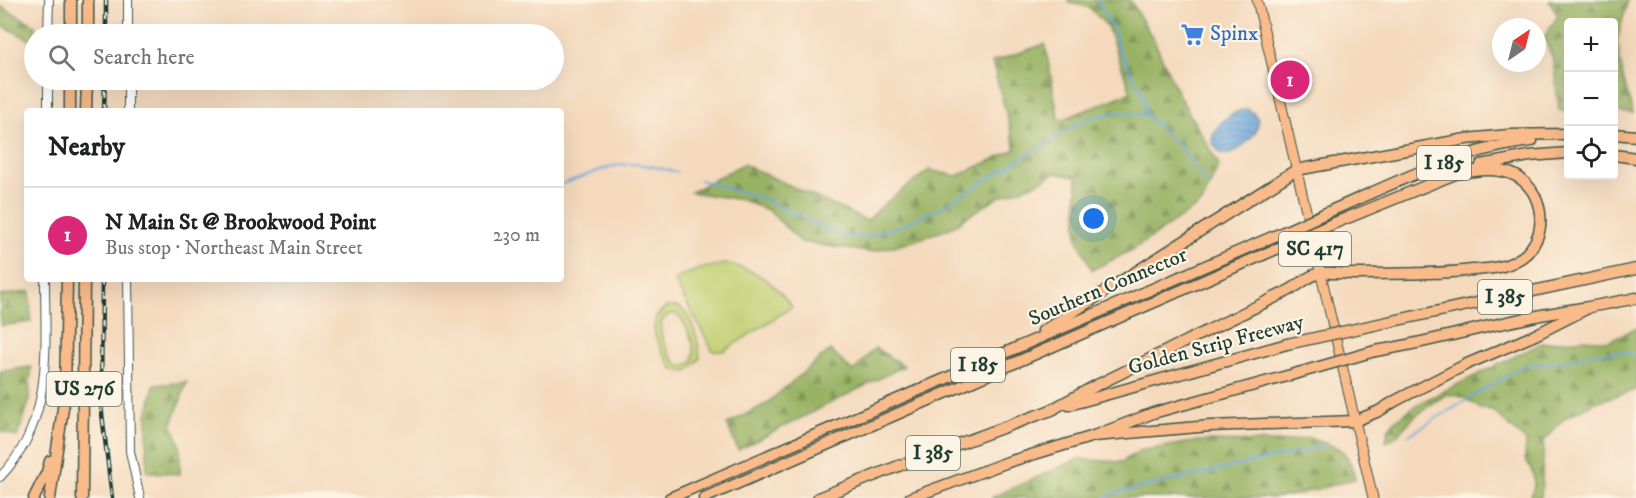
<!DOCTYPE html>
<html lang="en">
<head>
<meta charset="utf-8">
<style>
	body { margin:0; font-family:"IM FELL DW Pica",serif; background:#f2f2f2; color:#202124 }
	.controls { position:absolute; right:18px; top:18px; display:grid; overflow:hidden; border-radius:6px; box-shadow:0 6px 24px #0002 }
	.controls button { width:54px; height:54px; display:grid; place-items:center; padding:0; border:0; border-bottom:2px solid #e0e0e0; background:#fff; color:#202124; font:30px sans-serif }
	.compass { position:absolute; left:1492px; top:18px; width:54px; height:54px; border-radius:50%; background:#fff; box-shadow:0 6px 24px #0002; rotate:35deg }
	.you { position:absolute; left:1094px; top:219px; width:21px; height:21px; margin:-15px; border:4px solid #fff; border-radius:50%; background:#1a73e8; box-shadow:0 0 0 9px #1a73e833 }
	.badge { display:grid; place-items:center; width:39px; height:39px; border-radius:50%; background:#db2777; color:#fff; font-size:20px; font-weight:700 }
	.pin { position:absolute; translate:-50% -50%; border:3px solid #fff; box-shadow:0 2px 6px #0006 }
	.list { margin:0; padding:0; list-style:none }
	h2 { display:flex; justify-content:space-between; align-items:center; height:78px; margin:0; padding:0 24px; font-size:26px }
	h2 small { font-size:20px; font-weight:400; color:#757577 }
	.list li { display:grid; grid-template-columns:39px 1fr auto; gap:18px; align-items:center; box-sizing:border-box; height:96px; padding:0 24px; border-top:2px solid #e0e0e0 }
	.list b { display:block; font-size:22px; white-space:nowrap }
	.list p { margin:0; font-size:20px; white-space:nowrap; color:#757577 }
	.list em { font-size:20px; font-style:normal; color:#757577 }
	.icon { flex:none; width:33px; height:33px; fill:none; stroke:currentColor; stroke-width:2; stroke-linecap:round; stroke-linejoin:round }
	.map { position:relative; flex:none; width:1636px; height:498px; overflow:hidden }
	.search { position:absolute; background:#fff; box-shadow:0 6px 24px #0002; left:24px; top:24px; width:540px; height:66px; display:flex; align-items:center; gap:15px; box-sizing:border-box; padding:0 21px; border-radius:33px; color:#757577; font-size:22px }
	.panel { position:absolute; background:#fff; box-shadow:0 6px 24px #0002; left:24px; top:108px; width:540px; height:174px; border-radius:6px }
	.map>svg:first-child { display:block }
	.forest { fill:url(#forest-firs); stroke:#5c784c; stroke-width:1.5 }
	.pitch { fill:#c0cf71; stroke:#708652; stroke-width:1.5; fill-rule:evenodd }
	.water { fill:url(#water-rules); stroke:#447288; stroke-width:1.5 }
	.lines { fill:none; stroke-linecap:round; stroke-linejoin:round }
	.stream { stroke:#6aa6db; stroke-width:2 }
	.tertiary-casing { stroke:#3f5448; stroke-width:10 }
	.primary-casing { stroke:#3f5448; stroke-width:11 }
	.motorway-casing { stroke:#3f5448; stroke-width:13 }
	.tertiary { stroke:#fff; stroke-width:8 }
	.primary { stroke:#fabb8b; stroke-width:9 }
	.motorway { stroke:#fabb8b; stroke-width:10 }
	.rail-casing { stroke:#1f3d34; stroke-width:4.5 }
	.rail { stroke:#fcf5e5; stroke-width:2; stroke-dasharray:7; stroke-linecap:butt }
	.motorway-bridge-casing { stroke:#3f5448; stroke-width:13; stroke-linecap:butt }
	.motorway-bridge { stroke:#fabb8b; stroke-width:10 }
	.labels { text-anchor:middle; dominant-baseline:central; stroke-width:4.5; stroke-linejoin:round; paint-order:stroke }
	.shield { fill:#fcf5e5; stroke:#617469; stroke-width:1.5 }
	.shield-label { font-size:20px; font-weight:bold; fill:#1f3d34 }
	.shop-label { font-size:21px; fill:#366cbe; stroke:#fcf5e5; text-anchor:start }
	.street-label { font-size:21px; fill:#1f3d34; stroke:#fcf5e5 }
</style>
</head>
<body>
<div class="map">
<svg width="1636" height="498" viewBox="0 0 1636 498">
	<defs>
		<pattern id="forest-firs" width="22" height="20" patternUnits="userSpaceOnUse" patternTransform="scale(1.5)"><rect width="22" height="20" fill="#98b263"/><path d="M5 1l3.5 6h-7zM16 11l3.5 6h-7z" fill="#7b9252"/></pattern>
		<pattern id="water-rules" width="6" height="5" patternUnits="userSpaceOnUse" patternTransform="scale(1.5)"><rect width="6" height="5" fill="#6aa6db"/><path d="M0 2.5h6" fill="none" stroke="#5788b2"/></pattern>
	</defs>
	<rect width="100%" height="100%" fill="#fcf5e5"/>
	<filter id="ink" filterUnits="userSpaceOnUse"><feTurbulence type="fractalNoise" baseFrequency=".0167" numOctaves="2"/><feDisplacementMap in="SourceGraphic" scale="12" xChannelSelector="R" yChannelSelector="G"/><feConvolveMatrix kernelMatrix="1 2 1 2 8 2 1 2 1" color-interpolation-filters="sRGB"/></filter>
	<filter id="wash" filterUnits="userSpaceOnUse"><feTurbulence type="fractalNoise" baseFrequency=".008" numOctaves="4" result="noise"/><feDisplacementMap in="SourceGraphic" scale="24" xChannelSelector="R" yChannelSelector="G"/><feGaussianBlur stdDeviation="1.35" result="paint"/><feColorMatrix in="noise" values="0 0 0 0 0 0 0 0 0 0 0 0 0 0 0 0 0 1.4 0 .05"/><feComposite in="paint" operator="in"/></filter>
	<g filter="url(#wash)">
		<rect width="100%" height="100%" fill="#f4d9bc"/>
		<!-- forest -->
		<g class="forest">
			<polygon points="1068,0 1130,0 1155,42 1178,94 1219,165 1202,203 1132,250 1092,270 1077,238 1077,177 1055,173 1035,184 998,197 950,228 904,244 869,252 801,242 768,210 742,200 691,192 743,164 867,221 884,204 929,170 957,176 1016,149 992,62 1045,44 1059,121 1131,92 1107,26 1089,7 1069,3"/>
			<polygon points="1549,0 1628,0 1617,41 1623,78 1633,113 1614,112 1614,22 1568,22 1568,110 1559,110 1553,59 1544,37 1558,16"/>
			<polygon points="0,6 35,25 34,42 0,24"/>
			<polygon points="30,291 31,322 0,326 0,296"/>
			<path d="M1636 328V390L1598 401 1564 418 1544 441 1541 498H1530C1537 484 1535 472 1525 460L1526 441 1492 410 1481 409 1463 397 1447 394C1434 402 1422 410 1411 420 1402 429 1398 437 1386 442L1388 430 1395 421 1416 405 1542 343 1585 339 1608 341Z"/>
			<polygon points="875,348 904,366 738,450 727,424 766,404 830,350 853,372"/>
			<polygon points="31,367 29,402 17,437 0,431 0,372"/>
			<polygon points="187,382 172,424 180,445 180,474 147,472 147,416 154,385"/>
			<path d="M1309 438C1338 448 1348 446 1355 479L1295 495 1272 498H1226V496L1218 498H991L1078 459 1122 462 1139 451 1198 441 1278 442Z"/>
		</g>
		<!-- pitch -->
		<g class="pitch">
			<path d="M727 264C758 270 774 282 792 307L724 351H713L674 280C692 270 707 266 727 264Z"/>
			<path d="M667 307C670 307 674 306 677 307 692 310 699 345 700 358L687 372 674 370C661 352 641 322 667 307ZM672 313C684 314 697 347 693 359 691 364 685 365 681 366 670 360 654 331 664 318 666 316 669 315 672 313Z"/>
		</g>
		<!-- water -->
		<path class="water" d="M1247 109C1265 117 1258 133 1246 143 1233 155 1221 162 1212 141 1213 125 1232 111 1247 109Z"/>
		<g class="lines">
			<!-- stream -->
			<g class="stream">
				<polyline points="1097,0 1114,30 1119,50 1143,94 1146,115 1182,149 1207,184"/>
				<polyline points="700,180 764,199 795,215 842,235 863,238 905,224 942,207 1084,120 1115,112 1146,115"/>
				<path d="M561 184C583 178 608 164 630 164 646 163 661 169 677 172"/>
				<polyline points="1409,435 1523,366 1562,361 1594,353 1621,352 1636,354"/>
				<polyline points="1106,498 1112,494 1325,446"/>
			</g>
		</g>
	</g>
	<g filter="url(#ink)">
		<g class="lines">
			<defs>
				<g id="tertiary">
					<polyline points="128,0 128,34"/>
					<polyline points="48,34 49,0"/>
					<polyline points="128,80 128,111"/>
					<polyline points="48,111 48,80"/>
					<polyline points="128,279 130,451 140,498"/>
					<path d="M0 477C54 422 45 350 45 279"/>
				</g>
				<polyline id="primary" points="1257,0 1373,498"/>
				<g id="motorway">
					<polyline points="71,34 71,0"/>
					<polyline points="88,34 88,0"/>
					<polyline points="70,111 70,80"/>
					<polyline points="86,111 87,80"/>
					<polyline points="1614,134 1636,136"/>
					<polyline points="1614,155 1636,158"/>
					<polyline points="1481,165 1529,156 1568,153"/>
					<path d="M1326 213C1393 184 1459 149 1532 141"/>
					<polyline points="1330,225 1455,174"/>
					<polyline points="1374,325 1636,269"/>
					<polyline points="1043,331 1296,170 1466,139 1509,135 1568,134"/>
					<path d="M1375 351C1426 343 1476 328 1527 318 1564 310 1600 306 1636 298"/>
					<polyline points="1069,405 1287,344"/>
					<path d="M1049 411 1097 385 1290 290C1299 285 1312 273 1322 273 1332 272 1344 274 1354 274 1394 273 1434 275 1473 270 1488 269 1504 268 1517 260 1528 255 1536 243 1539 232 1542 220 1540 207 1535 196 1518 162 1480 169 1450 175"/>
					<polyline points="1094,436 1210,426 1355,421 1379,411 1395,401 1467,364 1535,335 1588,308"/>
					<polyline points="34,498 47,472 50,461"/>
					<polyline points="50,498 65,394 67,279"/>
					<polyline points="82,498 84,279"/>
					<polyline points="670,498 1286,231"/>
					<polyline points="704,498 1288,244"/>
					<polyline points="818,498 901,465 1054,409"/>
					<polyline points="910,498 1008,462 1094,436 1153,413 1298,373"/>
				</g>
			</defs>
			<!-- tertiary casing -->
			<use href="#tertiary" class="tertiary-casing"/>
			<!-- primary casing -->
			<use href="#primary" class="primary-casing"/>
			<!-- motorway casing -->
			<use href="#motorway" class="motorway-casing"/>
			<!-- tertiary -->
			<use href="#tertiary" class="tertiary"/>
			<!-- primary -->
			<use href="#primary" class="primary"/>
			<!-- motorway -->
			<use href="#motorway" class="motorway"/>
			<defs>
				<g id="rail">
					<polyline points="106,34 106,0"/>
					<polyline points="104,111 105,80"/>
					<polyline points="102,279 101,405 112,498"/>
				</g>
			</defs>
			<!-- rail casing -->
			<use href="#rail" class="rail-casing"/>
			<!-- rail -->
			<use href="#rail" class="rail"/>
			<defs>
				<g id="motorway-bridge">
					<polyline points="1286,231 1326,213"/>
					<polyline points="1288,244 1330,225"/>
					<polyline points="1287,344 1374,325"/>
					<polyline points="1298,373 1375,351"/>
				</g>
			</defs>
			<!-- motorway-bridge casing -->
			<use href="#motorway-bridge" class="motorway-bridge-casing"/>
			<!-- motorway-bridge -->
			<use href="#motorway-bridge" class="motorway-bridge"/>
		</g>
	</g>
	<!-- icons -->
	<defs>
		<symbol id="supermarket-bare" viewBox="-9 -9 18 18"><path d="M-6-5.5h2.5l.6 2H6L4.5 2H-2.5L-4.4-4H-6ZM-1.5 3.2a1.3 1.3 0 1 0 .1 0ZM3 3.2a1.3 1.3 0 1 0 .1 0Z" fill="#3f7fe0" stroke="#fcf5e5" stroke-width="2.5" paint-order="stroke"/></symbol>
	</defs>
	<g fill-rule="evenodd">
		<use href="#supermarket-bare" x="1176" y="18" width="33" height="33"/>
	</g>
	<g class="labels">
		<!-- shield labels -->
		<g class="shield">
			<rect x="1417" y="146" width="54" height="34" rx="4.5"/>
			<rect x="1279" y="232" width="72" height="34" rx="4.5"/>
			<rect x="1478" y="280" width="54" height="34" rx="4.5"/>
			<rect x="951" y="348" width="54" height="34" rx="4.5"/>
			<rect x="46.5" y="372" width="75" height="34" rx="4.5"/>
			<rect x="906" y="436" width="54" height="34" rx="4.5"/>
		</g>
		<g class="shield-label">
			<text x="1444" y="163">I 185</text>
			<text x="1315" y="249">SC 417</text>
			<text x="1505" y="297">I 385</text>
			<text x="978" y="365">I 185</text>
			<text x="84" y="389">US 276</text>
			<text x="933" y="453">I 385</text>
		</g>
		<!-- shop labels -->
		<g class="shop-label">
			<text x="1210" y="34">Spinx</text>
		</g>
		<!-- street labels -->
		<g class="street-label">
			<text transform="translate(1108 287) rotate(-23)">Southern Connector</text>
			<text transform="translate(1216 345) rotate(-15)">Golden Strip Freeway</text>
		</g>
	</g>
</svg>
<div class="controls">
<button>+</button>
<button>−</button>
<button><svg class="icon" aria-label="locate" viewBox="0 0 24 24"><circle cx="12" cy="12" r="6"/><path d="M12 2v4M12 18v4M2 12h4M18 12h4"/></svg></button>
</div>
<svg class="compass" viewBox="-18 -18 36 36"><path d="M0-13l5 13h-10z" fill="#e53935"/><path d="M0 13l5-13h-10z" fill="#757577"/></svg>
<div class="you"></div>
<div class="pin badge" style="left:1290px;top:80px">1</div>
<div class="search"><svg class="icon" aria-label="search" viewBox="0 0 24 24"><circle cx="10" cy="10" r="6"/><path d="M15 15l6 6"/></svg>Search here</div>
<section class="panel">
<h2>Nearby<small></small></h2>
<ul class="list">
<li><span class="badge">1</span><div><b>N Main St @ Brookwood Point</b><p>Bus stop · Northeast Main Street</p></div><em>230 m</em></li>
</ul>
</section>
</div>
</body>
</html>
